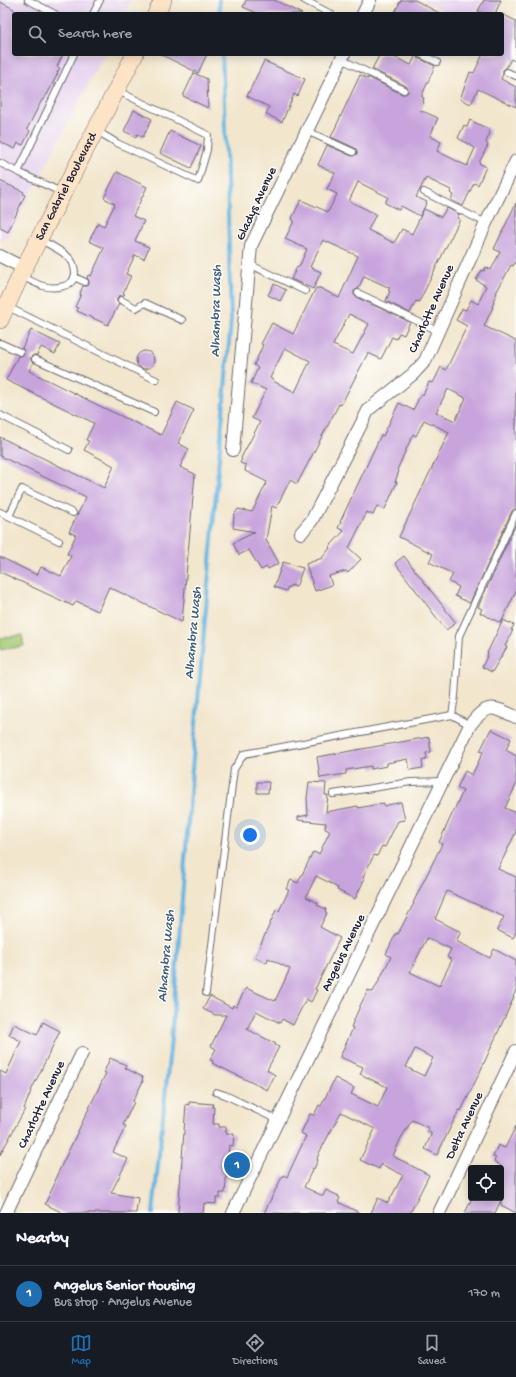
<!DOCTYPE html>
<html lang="en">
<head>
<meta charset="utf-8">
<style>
	body { margin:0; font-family:"Gochi Hand",sans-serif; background:#242831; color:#f1f3f6 }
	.controls { position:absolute; right:12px; bottom:12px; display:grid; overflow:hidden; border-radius:4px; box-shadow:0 2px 10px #0003 }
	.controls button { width:36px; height:36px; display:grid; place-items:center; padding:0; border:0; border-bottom:1px solid #363941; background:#171b24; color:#f1f3f6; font:20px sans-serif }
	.you { position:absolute; left:250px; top:835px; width:14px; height:14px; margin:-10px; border:3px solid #fff; border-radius:50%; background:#1a73e8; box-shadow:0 0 0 6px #1a73e833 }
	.badge { display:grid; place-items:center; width:26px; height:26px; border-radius:50%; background:#1f6fb2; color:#fff; font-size:13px; font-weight:700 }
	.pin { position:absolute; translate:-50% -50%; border:2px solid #fff; box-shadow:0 1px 4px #0006 }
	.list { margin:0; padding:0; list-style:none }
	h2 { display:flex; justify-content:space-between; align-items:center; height:52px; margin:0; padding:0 16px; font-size:17px }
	h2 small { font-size:13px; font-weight:400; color:#9ea1a6 }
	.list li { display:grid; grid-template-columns:26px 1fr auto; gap:12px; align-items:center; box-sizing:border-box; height:56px; padding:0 16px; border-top:1px solid #363941 }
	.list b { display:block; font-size:15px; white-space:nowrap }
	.list p { margin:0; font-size:13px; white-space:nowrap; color:#9ea1a6 }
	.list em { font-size:13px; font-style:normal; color:#9ea1a6 }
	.icon { flex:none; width:22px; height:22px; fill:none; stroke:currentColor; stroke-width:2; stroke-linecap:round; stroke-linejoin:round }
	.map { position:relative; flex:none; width:516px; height:1213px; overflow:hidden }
	.search { position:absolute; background:#171b24; box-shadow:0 2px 10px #0003; left:12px; right:12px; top:12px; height:44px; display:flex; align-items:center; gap:10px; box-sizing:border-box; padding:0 14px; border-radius:4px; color:#9ea1a6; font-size:15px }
	.sheet { height:108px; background:#171b24 }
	nav { display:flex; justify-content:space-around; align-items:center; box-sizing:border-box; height:56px; border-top:1px solid #363941; background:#171b24; font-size:11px; color:#9ea1a6 }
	nav a { display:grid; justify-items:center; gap:2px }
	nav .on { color:#1f6fb2 }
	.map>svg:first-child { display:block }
	.built { fill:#e6d2f0 }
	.green { fill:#a4ca75; stroke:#637658 }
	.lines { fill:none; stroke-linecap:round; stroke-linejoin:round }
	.stream { stroke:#69b5e2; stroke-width:4 }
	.building { fill:#c8a4dd; fill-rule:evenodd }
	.service-casing { stroke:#6b676e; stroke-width:8 }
	.minor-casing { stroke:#6b676e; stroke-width:14 }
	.secondary-casing { stroke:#6b676e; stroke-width:18 }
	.service { stroke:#fff; stroke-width:6 }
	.minor { stroke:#fff; stroke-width:12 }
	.secondary { stroke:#fee4c6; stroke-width:17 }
	.labels { text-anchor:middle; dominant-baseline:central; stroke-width:3; stroke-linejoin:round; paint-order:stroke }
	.street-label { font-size:13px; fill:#22223b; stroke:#fdfcf7 }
	.water-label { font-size:14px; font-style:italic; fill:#3e5d7e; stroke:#fdfcf7 }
</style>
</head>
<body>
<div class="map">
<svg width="516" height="1213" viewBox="0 0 516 1213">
	<rect width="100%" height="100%" fill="#fdfcf7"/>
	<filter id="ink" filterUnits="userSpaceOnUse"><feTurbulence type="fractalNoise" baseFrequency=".025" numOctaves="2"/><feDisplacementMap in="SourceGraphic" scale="8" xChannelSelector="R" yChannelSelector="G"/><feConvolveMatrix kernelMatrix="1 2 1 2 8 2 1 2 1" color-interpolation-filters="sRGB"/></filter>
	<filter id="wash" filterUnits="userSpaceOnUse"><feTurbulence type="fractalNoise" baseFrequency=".012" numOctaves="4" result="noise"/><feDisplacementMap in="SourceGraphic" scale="16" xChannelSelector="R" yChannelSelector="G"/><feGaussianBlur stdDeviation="0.9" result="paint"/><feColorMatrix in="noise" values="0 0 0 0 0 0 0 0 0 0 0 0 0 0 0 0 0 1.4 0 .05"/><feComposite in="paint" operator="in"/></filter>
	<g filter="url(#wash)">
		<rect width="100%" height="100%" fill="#f2e6cd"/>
		<!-- built -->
		<g class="built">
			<polygon points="0,0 132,0 124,14 14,14 14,54 104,54 8,237 0,241"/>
			<polygon points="423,0 481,0 474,14 451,14"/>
		</g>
		<!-- green -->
		<polygon class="green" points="22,635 24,646 0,650 0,638"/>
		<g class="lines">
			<!-- stream -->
			<g class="stream">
				<polyline points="219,0 220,14"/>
				<polyline points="153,1213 172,1029 192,769 231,320 227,178 222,54"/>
			</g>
		</g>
		<g id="blocks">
			<!-- building -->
			<g class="building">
				<polygon points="246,0 274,0 302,14 259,14 243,7"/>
				<polygon points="401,0 415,0 441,14 394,14"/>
				<polygon points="484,0 501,0 495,14 484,14 478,11"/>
				<polygon points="0,2 14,9 14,54 63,54 57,67 60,68 57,73 58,73 47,95 46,95 44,100 42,100 27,129 30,131 23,145 18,143 15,149 0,142"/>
				<polygon points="502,14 516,21 516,62 511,59 506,68 503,70 503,74 501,79 516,87 516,107 478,89 471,104 460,99 470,72 474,73 483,54 502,54"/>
				<polygon points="160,54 207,54 198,73"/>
				<path d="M380 54H388L411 65 416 55 418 58 435 66 422 95V97L424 98 423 101 424 102 420 110 438 118 430 136 441 142 437 151 467 166 475 148 458 138 464 125 467 127 470 120 490 130 488 132 490 133 486 142 488 145 479 163 486 167 478 185 474 183 463 206 451 200 453 195 450 193 451 190 426 178 416 197 427 202 420 216 401 206 399 210 385 203 388 197 358 182 349 201 376 214 368 230 394 243 402 229 412 234 424 209 441 217 447 208 459 214 457 218 460 219 419 302 416 301 410 313 386 301 390 291 388 290 390 288 364 276 358 289 354 291V294L356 297 410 322 409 324 404 335 399 333 396 339 392 337 381 359 368 353 341 405 339 404 297 484 290 480 276 508 272 506 266 540 279 563 268 569 267 567 261 570 249 550 239 555 233 543 255 532 233 528 234 515 238 509 252 512 267 482 245 471 246 465 240 463 242 459 241 458 260 422 252 418 266 390 251 383 258 368 254 365 263 345 261 344 272 323 293 334 316 288H320L339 298 358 256 323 240 310 267 321 272 313 289 291 279 297 267H299L307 249 285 239 294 221 292 218 301 200 328 212 337 194 327 189 335 173 318 165 327 145 352 156 357 154V151L355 148 331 137 360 75 368 79V77L402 94H405L408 92V89L406 86 372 69ZM349 314 369 324 353 354 333 345ZM285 348 310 361 295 392 273 381 274 380 270 378Z"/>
				<polygon points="264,61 305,79 298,96 294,94 282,122 266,114 269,107 247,96"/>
				<polygon points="194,73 207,79 208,108 183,96"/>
				<polygon points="134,110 152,119 143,137 137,134 136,137 124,131"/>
				<polygon points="170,131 201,146 191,168 160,153"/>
				<polygon points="117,172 147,187 133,216 144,221 135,241 149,247 144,259 135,255 126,274 131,276 123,293 125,294 123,296 119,296 117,298 117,302 119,304 108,325 77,311 78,308 75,307 81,294 80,293 83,286 86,286 89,284 89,281 87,278 88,275 91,276 104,248 89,241 98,223 104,226 115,204 104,198"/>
				<polygon points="0,181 24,192 23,194 25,195 8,232 0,228"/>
				<path d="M516 203V260L513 266 511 265 496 293H497L493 301 494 302 492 307H493L484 326 516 341V509L512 511 470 603 455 596 459 587 449 582 453 574 429 562 433 554 399 537 449 432 424 420 416 436 413 434 397 470 399 471 395 482H397L385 509 377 506 373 515 367 512 349 548 361 559 348 573 346 571 329 576 332 585 315 591 306 564 322 558 330 548 329 547 344 531 338 528 341 522H340L381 435 383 436 399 403 413 410 421 394 423 395 429 382 433 383 441 367 446 370 467 326 456 320 462 309 466 310 471 300 478 304 486 286 476 280 482 270 484 271 486 267 491 270 500 252 494 249ZM448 389 466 398 455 421 436 412Z"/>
				<polygon points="274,284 286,290 280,301 268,295"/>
				<polygon points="31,330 60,344 55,354 41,347 37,355 34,355 31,357 31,360 33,363 29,371 104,408 161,435 177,402 194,410 178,443 189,449 180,467 195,474 182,622 109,587 98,611 76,601 73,606 0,572 0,557 37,575 41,567 61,576 71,556 67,554 76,535 69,532 86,497 0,456 0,437 104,488 114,466 84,450 89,441 86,440 94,423 6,380 18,356 21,356 24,354 24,351 22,348"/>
				<circle cx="145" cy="360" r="9"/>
				<polygon points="516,524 516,591 501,623 480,613 482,609 478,607"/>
				<polygon points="404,556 456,623 446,630 395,563"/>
				<polygon points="283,562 303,568 296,587 291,585 290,587 288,587 286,591 274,587"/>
				<polygon points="503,620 514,625 511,630 513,630 505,646 507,647 492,672 482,667 488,654 487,653"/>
				<path d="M491 729 511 739 506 750 516 756V785L505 808 516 813V832L498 869 516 877V932L513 938 497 930 504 917 447 891 435 919 461 932 456 941 490 958 494 949 516 961V990L513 997H514L479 1074 461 1111 459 1110 437 1155 425 1149 431 1135V1133L427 1131 429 1128 412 1120 401 1138 393 1156 429 1175 410 1213H371L378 1198 388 1203 403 1175 381 1164 379 1169 360 1160 375 1129 341 1112 319 1153 317 1159 318 1160 314 1169 313 1168 304 1187 323 1196 326 1190 339 1196 338 1197 340 1198 338 1202 360 1213H264L283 1175 287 1177 306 1136 301 1133 310 1114 314 1115 319 1105 321 1106 335 1078 354 1088 351 1094 378 1107 387 1087 360 1074 363 1067 340 1057 353 1028 351 1027 360 1006 368 990 373 992 391 957 386 954 396 933 398 934 414 903H413L442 844 439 842 463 791 457 788 465 771 472 775 483 752 480 751ZM427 938 451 949 447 957 452 960 439 986 410 972ZM415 1049 433 1058 424 1076 406 1067Z"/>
				<polygon points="429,737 431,752 426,753 427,759 422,761 423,768 410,770 408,759 387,763 387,766 371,769 371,766 346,770 346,774 320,778 317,757"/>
				<polygon points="257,782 269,782 268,793 257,793"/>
				<polygon points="309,782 326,783 325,795 328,795 326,812 358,806 358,808 384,803 384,806 401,802 405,820 398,821 385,847 382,846 377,856 374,855 363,877 365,878 355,899 337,890 338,888 334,886 334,885 316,876 306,897 318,903 317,905 326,909 325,912 327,913 320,927 340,938 315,989 317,990 311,1002 306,999 293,1025 282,1019 280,1023 256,1011 247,1029 276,1044 275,1045 279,1047 267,1070 275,1075 267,1090 212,1063 213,1061 210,1060 216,1049 211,1046 226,1015 215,1015 203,1009 210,996 232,1008 233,1005 236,1007 246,988 275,1001 290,969 268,958 267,963 255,957 276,910 279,911 289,890 286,889 291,880 298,883 313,852 319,854 330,831 325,829 326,823 298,820 298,817 308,815 307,798"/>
				<polygon points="43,1022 60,1031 31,1091 24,1109 25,1109 0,1155 0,1071 6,1074 21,1041 9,1035 14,1024 37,1035"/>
				<polygon points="110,1058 126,1065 125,1068 143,1077 142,1080 143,1081 133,1101 134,1102 123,1125 126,1126 113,1152 128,1159 111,1193 138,1198 136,1213 63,1213 45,1204 55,1183 54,1181 106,1073 104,1072"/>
				<polygon points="189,1102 213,1104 212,1107 214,1107 213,1124 219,1124 219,1127 226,1127 226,1134 234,1134 233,1146 229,1145 225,1193 220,1193 220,1198 216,1198 216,1204 204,1203 203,1213 178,1213 186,1104 189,1105"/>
				<polygon points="516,1126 516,1213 501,1205 501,1200 495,1213 465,1213 472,1198 501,1198 501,1166 494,1161 496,1158 493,1157 498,1145 505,1148"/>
			</g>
		</g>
	</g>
	<g filter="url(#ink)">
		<use href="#blocks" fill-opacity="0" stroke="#6b676e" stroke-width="1"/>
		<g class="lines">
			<defs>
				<g id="service">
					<polyline points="28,0 55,14"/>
					<polyline points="304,0 331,14"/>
					<polyline points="93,14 100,0"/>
					<polyline points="420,54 437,62"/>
					<polyline points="341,59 404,90"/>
					<polyline points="507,72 516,76"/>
					<polyline points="97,131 117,143 198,181 207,150 208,135 118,91"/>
					<polyline points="307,131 353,152"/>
					<polyline points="0,163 18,172 74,54"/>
					<polyline points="18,172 61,192"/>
					<polyline points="424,192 486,223"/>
					<polyline points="249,264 305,291"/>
					<path d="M21 276C28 279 36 284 43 286 53 289 73 288 75 275 75 271 74 264 71 260 64 251 51 246 41 240"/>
					<polyline points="74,277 85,282"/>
					<polyline points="358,293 438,331"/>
					<polyline points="121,300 136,308 145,303 182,320"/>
					<polyline points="8,307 156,380"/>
					<polyline points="0,343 20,352"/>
					<polyline points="35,359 154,412"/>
					<polyline points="0,415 69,450"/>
					<polyline points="0,512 59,541"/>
					<polyline points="9,516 22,489 73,513"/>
					<polyline points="452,715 455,696 459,636 516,513"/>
					<polyline points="333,794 411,782 443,781"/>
					<polyline points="206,993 234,769 244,754 452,715 470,725"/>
					<polyline points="216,1092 225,1095 278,1120"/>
				</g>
				<g id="minor">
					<polyline points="363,14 370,0"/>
					<polyline points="0,256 24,268"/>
					<polyline points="233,450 251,246 344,54"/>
					<polyline points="301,533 312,520 369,409 413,374 425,361 486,223 516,161"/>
					<polyline points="6,1213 82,1053"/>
					<path d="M233 1213 470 725C487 703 492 706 516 717"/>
					<polyline points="439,1213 516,1051"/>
				</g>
				<g id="secondary">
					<polyline points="156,14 163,0"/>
					<path id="s1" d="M0 320 24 268 135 54"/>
				</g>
			</defs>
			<!-- service casing -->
			<use href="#service" class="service-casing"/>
			<!-- minor casing -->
			<use href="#minor" class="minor-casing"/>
			<!-- secondary casing -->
			<use href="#secondary" class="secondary-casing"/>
			<!-- service -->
			<use href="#service" class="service"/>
			<!-- minor -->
			<use href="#minor" class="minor"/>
			<!-- secondary -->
			<use href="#secondary" class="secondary"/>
		</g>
	</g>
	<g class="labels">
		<!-- street labels -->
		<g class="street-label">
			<text stroke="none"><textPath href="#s1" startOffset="149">San Gabriel Boulevard</textPath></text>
			<text transform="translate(257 204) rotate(-65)">Gladys Avenue</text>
			<text transform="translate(432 309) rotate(-66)">Charlotte Avenue</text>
			<text transform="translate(344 953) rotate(-64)">Angelus Avenue</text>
			<text transform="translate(42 1105) rotate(-65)">Charlotte Avenue</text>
			<text transform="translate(465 1126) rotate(-65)">Delta Avenue</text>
		</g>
		<!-- water labels -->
		<g class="water-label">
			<text transform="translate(217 311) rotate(-89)">Alhambra Wash</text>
			<text transform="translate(194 633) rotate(-85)">Alhambra Wash</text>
			<text transform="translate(167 956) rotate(-85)">Alhambra Wash</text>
		</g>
	</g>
</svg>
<div class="controls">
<button><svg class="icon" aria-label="locate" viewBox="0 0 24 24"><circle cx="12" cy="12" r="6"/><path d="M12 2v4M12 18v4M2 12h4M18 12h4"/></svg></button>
</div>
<div class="you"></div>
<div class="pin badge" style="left:237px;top:1165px">1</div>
<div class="search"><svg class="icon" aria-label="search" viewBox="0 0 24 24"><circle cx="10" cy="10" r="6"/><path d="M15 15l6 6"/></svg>Search here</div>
</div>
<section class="sheet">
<h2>Nearby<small></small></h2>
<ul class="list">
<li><span class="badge">1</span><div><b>Angelus Senior Housing</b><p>Bus stop · Angelus Avenue</p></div><em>170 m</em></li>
</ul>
</section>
<nav>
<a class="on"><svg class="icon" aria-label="map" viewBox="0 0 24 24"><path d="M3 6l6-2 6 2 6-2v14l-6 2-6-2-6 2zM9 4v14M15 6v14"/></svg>Map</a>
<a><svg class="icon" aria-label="directions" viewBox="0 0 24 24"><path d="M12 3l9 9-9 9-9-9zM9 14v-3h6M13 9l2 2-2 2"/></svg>Directions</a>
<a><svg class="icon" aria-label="saved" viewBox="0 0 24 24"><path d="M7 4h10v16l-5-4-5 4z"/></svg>Saved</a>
</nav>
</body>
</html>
